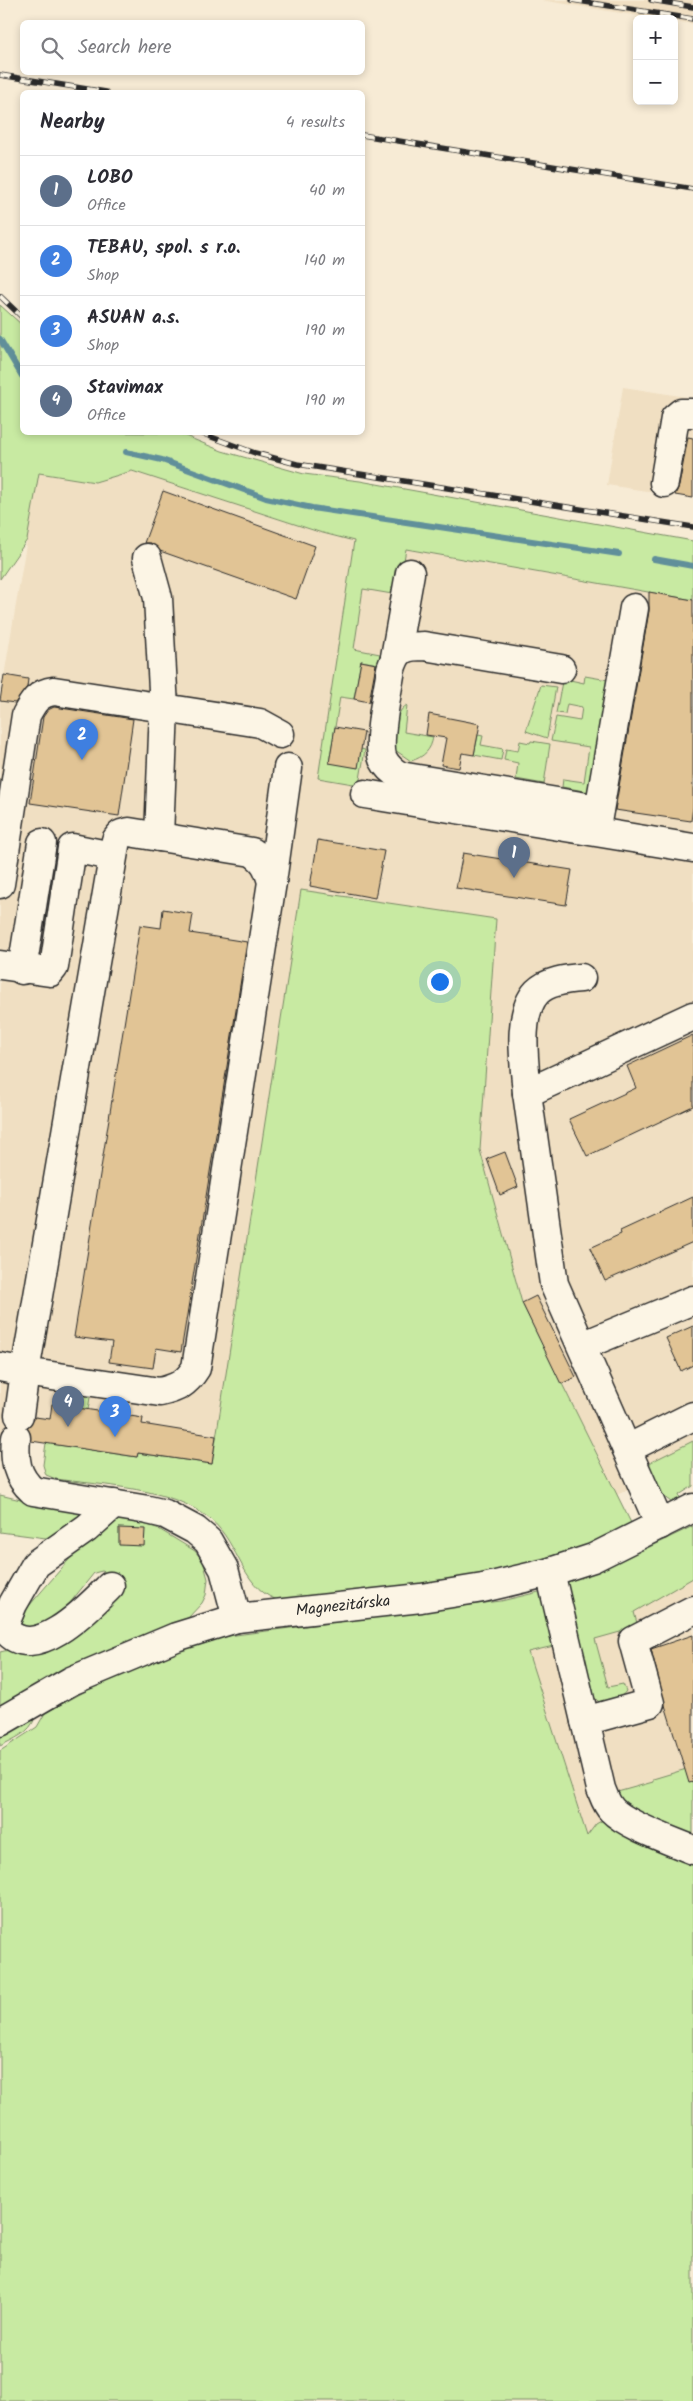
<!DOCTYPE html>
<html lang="en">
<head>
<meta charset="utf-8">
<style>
	body { margin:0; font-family:Kalam,sans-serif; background:#f7f7f7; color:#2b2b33 }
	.controls { position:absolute; right:15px; top:15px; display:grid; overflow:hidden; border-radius:8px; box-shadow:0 2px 8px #0003 }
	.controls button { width:45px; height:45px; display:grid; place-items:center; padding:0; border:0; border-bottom:1px solid #e1e1e2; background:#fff; color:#2b2b33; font:25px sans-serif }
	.you { position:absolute; left:439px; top:981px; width:18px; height:18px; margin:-12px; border:4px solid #fff; border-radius:50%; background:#1a73e8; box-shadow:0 0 0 8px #1a73e833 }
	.badge { display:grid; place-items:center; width:32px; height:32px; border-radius:50%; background:#db2777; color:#fff; font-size:16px; font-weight:700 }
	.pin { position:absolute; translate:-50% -41px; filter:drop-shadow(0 1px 2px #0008) }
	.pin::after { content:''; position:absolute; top:26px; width:18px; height:15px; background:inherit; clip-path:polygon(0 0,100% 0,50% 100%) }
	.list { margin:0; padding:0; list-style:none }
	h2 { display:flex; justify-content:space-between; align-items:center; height:65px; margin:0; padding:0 20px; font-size:21px }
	h2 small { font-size:16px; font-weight:400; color:#7c7c81 }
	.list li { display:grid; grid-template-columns:32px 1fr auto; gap:15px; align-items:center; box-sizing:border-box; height:70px; padding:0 20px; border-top:1px solid #e1e1e2 }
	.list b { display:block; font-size:19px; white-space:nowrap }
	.list p { margin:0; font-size:16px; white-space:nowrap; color:#7c7c81 }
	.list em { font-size:16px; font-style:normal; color:#7c7c81 }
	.icon { flex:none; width:28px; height:28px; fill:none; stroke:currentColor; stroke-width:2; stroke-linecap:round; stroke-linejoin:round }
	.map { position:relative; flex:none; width:693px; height:2401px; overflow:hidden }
	.search { position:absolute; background:#fff; box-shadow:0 2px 8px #0003; left:20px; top:20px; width:345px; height:55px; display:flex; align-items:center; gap:12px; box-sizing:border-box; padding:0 18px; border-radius:8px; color:#7c7c81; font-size:19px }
	.panel { position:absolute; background:#fff; box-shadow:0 2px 8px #0003; left:20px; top:90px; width:345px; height:345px; border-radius:8px }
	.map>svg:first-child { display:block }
	.built { fill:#f0dfc2 }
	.green { fill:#c8eaa2; stroke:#7a8a66 }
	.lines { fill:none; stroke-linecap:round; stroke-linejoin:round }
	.stream { stroke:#618f9a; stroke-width:6 }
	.building { fill:#e1c495; stroke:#2b2b2b }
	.minor-casing { stroke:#2b2b2b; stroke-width:31 }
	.minor { stroke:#fcf5e5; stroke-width:28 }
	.rail-casing { stroke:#2b2b2b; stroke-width:5.5 }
	.rail { stroke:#fcf5e5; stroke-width:4; stroke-dasharray:11; stroke-linecap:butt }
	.labels { text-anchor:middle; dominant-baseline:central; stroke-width:4; stroke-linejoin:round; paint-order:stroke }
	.street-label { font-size:16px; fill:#2b2b2b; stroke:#fcf5e5 }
</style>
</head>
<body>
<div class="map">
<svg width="693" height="2401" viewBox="0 0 693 2401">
	<rect width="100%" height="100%" fill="#f7ebd5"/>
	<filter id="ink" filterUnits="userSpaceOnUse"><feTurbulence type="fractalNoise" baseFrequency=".02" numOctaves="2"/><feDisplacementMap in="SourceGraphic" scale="10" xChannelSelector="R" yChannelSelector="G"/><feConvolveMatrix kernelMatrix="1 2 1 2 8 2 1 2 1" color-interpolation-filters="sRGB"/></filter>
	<g filter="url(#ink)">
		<!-- built -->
		<g class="built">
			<polygon points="541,0 693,0 693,24 674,21 674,19 658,19"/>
			<polygon points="623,387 693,398 693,498 607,485"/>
			<polygon points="131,471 319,532 354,540 693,600 693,1456 617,1495 522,1303 480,1150 496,919 452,913 212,1464 138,1453 137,1457 0,1436 0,700 38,473 95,482"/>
			<polygon points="693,1566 693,1972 634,1983 528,1652 567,1643"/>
		</g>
		<!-- green -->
		<g class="green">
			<polygon points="0,305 22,325 22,432 178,433 222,451 304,474 360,481 693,541 693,600 406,549 398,595 363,589 354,649 380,654 379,664 361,661 354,699 340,697 329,763 361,749 365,750 359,785 318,778 354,541 319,532 132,471 95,482 39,473 27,540 0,579"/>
			<polygon points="566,661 572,662 570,680 584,683 585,676 608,680 590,792 562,787 563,779 584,782 589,747 551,741 556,717 580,721 582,707 567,704 565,714 556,713"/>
			<polygon points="541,685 556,687 547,738 526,731"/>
			<path d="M407 705 404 732 433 737C431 750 424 757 411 761L395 750C394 736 393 713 407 705Z"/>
			<polygon points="478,735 483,736 481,745 503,749 501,760 474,755"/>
			<polygon points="520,741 530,743 531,741 550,744 544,784 516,779 518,763 504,760 506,749 518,751"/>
			<path d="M301 890 496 919 480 1150 522 1303 633 1527 601 1542 488 1578 284 1602C241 1592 241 1544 210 1519 171 1487 105 1486 56 1479L46 1475 43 1465 46 1443 137 1457 138 1453 212 1464Z"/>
			<polygon points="65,1390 91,1391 88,1410 52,1404"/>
			<polygon points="693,1441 693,1486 679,1495 682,1502 671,1502 659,1493 648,1467 651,1462"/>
			<polygon points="0,1495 33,1503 94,1513 61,1540 0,1532"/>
			<path d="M119 1517 157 1528 195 1551 203 1561 208 1579 206 1595 202 1603 188 1618 106 1654 0 1710V1652C12 1649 26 1648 38 1643 53 1638 115 1603 119 1591 121 1585 118 1581 116 1576L102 1571 94 1573 49 1629 28 1637C19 1634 16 1631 16 1621L92 1533 107 1522Z"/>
			<path d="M693 1526V1578L634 1612 638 1627 595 1639 608 1687 623 1684 626 1691C615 1705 600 1710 591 1692L566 1583 569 1579 645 1549Z"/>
			<polygon points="539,1592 544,1594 558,1645 528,1652 587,1836 596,1824 603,1820 693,1861 693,2401 0,2401 0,1751 37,1727 45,1713 95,1686 158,1657 220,1637 453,1607 501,1601"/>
			<path d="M35 1717C31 1733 13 1739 0 1746V1733Z"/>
			<polygon points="693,1767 693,1843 632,1816 614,1793 653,1782 653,1779"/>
		</g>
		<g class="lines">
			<!-- stream -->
			<g class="stream">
				<polyline points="0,339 22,376"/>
				<polyline points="126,452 162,460 266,498 312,508 619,554"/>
				<polyline points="654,559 693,566"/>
			</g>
		</g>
		<!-- building -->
		<g class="building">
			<polygon points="688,437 693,438 693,498 675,495 679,486"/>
			<polygon points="163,491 315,546 296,599 160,551 151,543 144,543"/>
			<polygon points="649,592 693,600 693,807 691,821 615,810 649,611"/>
			<polygon points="361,661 376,664 369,702 354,699"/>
			<polygon points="4,675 28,679 27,687 15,703 0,701"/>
			<polygon points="54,707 133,719 119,816 30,803 43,717 48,710"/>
			<polygon points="429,714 480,724 474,755 462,753 459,768 441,765 446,738 426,735"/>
			<polygon points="335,727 364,732 358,768 329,763"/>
			<polygon points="318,840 384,851 375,898 310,886"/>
			<polygon points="463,853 572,870 566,905 456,888"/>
			<polygon points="163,909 193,914 190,933 247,942 181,1352 156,1348 153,1368 109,1362 112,1342 74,1337 140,925 161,928"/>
			<polygon points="693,1035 693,1106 587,1156 569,1119 636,1088 627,1066"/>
			<polygon points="505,1152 518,1187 500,1195 487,1159"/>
			<polygon points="693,1197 693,1242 605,1281 590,1248 621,1234 620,1231"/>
			<polygon points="536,1296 576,1377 561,1384 522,1303"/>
			<polygon points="693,1326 693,1365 681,1371 666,1338"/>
			<polygon points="52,1404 143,1418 142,1424 216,1436 212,1464 138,1453 137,1457 31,1441 27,1428 35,1417 50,1419"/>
			<polygon points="119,1528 145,1529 144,1546 119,1545"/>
			<polygon points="693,1635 693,1782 689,1783 665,1705 651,1649"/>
		</g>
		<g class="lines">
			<defs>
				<g id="minor">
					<polyline points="664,483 675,418 681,413 693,413"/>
					<polyline points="395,657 410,573"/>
					<path d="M561 669 424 646C404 646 397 649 391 669 388 689 376 742 383 759 387 767 393 772 400 776L599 809"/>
					<polyline points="365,794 693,848"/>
					<polyline points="596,828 634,608"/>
					<polyline points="159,837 164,708 260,723 280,734"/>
					<polyline points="272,882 288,768"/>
					<path d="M0 884 26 715C33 702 38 693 54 691L164 708 158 598 147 558"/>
					<polyline points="0,965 50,972 54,967 72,848 112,856"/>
					<polyline points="22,970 42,843"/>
					<path d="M527 1093C525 1066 516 1014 537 992 548 981 567 979 581 978"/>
					<polyline points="582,1346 693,1300"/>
					<path d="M0 1367 25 1372 116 840 121 834 129 832 252 852C265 860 268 868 272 882L196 1368C186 1384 177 1388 160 1392L25 1372 19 1415"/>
					<path d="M16 1438C14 1460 16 1476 33 1491L148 1510 165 1514 195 1530 208 1541 224 1569 237 1618"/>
					<polyline points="627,1449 693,1416"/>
					<polyline points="660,1525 554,1284 527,1093 693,1016"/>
					<path d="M550 1572 601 1789C604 1796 606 1804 612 1810 626 1825 672 1841 693 1850"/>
					<path d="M110 1586C89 1607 34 1665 6 1630V1621L13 1604 36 1564 87 1528 114 1504"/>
					<polyline points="585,1721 650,1703 633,1641 693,1610"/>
					<polyline points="0,1722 71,1681 176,1637 237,1618 421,1598 483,1588 550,1572 593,1558 693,1508"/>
				</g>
			</defs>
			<!-- minor casing -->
			<use href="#minor" class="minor-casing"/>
			<!-- minor -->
			<use href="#minor" class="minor"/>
			<defs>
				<g id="rail">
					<polyline points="572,0 693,19"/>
					<polyline points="651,0 693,7"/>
					<polyline points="0,75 106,92"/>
					<polyline points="362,135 693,189"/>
					<polyline points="0,296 22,317"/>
					<polyline points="198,432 255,453 297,464 693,527"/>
				</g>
			</defs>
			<!-- rail casing -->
			<use href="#rail" class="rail-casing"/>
			<!-- rail -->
			<use href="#rail" class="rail"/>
		</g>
	</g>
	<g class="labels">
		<!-- street labels -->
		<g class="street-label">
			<text transform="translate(343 1606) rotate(-6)">Magnezitárska</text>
		</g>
	</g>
</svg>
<div class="controls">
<button>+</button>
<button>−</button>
</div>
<div class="you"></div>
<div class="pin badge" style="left:514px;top:878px;background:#5c6f8a">1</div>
<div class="pin badge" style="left:82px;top:760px;background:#3f7fe0">2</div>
<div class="pin badge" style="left:115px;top:1437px;background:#3f7fe0">3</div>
<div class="pin badge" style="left:68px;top:1427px;background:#5c6f8a">4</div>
<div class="search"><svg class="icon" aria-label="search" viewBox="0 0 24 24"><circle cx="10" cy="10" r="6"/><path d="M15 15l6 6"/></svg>Search here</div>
<section class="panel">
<h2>Nearby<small>4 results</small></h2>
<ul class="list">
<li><span class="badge" style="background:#5c6f8a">1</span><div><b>LOBO</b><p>Office</p></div><em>40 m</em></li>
<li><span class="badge" style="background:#3f7fe0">2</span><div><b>TEBAU, spol. s r.o.</b><p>Shop</p></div><em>140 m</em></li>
<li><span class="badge" style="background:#3f7fe0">3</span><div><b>ASUAN a.s.</b><p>Shop</p></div><em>190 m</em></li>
<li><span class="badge" style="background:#5c6f8a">4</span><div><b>Stavimax</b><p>Office</p></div><em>190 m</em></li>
</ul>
</section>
</div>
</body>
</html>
